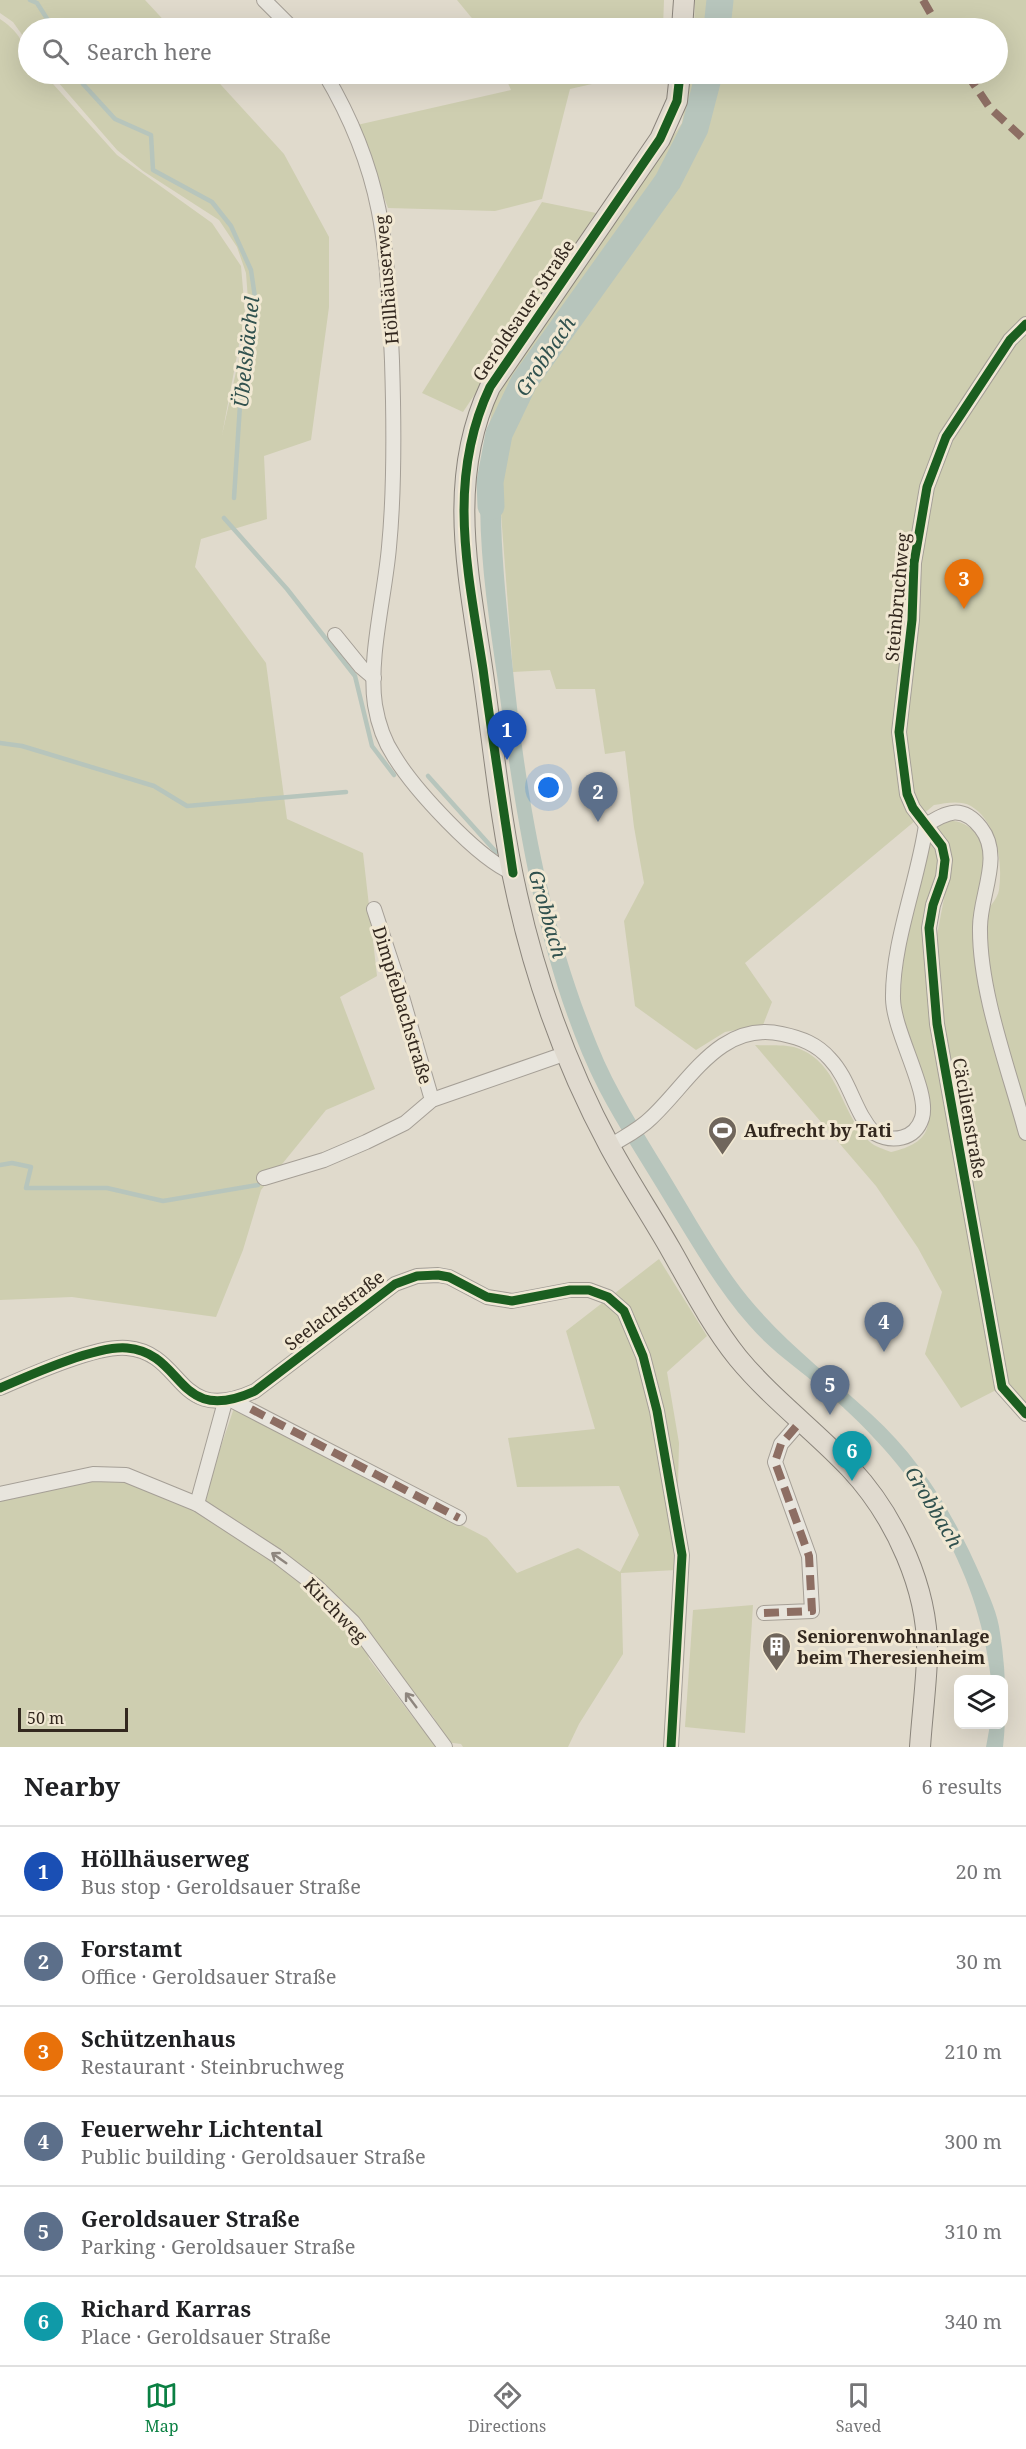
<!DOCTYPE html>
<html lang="en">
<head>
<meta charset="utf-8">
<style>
	body { margin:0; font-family:"Noto Serif",serif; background:#f6f6f6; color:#202124 }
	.controls { position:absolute; right:18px; bottom:18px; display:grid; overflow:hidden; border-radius:12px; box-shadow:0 6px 24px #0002 }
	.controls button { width:54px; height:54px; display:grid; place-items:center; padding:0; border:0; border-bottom:2px solid #e0e0e0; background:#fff; color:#202124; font:30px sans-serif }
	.scale { position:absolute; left:18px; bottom:15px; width:110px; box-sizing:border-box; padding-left:6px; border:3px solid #33281f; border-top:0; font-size:16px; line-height:21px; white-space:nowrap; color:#33281f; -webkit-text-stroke:4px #f1e8d3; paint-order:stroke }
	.you { position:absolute; left:549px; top:788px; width:21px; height:21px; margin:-15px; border:4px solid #fff; border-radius:50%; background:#1a73e8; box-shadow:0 0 0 9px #1a73e833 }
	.badge { display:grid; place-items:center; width:39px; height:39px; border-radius:50%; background:#0b8043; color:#fff; font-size:20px; font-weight:700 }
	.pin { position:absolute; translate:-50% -50px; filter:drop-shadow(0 2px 3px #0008) }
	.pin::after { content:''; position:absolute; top:32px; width:21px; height:18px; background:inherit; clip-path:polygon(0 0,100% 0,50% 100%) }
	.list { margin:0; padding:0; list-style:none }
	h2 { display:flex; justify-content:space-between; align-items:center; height:78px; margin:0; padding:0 24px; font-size:26px }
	h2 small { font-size:20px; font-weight:400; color:#757577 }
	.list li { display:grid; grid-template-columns:39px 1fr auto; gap:18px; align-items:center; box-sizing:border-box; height:90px; padding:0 24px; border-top:2px solid #e0e0e0 }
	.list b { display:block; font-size:22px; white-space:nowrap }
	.list p { margin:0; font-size:20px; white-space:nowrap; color:#757577 }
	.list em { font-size:20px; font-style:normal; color:#757577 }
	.icon { flex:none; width:33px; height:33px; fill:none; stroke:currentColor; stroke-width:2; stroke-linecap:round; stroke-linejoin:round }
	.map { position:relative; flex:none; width:1026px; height:1747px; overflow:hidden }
	.search { position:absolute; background:#fff; box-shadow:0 6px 24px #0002; left:18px; right:18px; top:18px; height:66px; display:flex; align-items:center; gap:15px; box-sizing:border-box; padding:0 21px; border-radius:33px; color:#757577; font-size:22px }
	.sheet { height:618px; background:#fff }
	nav { display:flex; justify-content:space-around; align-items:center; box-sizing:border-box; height:84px; border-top:2px solid #e0e0e0; background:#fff; font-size:16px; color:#757577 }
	nav a { display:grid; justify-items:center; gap:3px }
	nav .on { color:#0b8043 }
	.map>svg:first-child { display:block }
	.green { fill:#ceceb0 }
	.water { fill:#b7c5bc }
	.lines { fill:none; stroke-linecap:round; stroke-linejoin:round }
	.stream { stroke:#b7c5bc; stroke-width:4.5 }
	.river { stroke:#b7c5bc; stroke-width:27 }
	.minor-casing { stroke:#a59f96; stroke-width:16 }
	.primary-casing { stroke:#8b857c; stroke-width:22 }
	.minor { stroke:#e8e5dd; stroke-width:14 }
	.primary { stroke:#e0dacf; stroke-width:20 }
	.quiet { stroke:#8d6e63; stroke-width:8; stroke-dasharray:15 8; stroke-linecap:butt }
	.cycleway-casing { stroke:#f1e8d3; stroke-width:13 }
	.cycleway { stroke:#1b5e20; stroke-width:9 }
	.oneway { stroke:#8e867e }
	.labels { text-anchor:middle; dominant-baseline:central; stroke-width:6; stroke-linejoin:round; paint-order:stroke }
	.street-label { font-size:18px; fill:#33281f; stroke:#f1e8d3 }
	.poi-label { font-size:18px; font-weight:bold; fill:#33281f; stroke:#f1e8d3; text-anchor:start }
	.water-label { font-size:20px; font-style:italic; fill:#30514e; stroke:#f1e8d3 }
</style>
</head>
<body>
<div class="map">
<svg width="1026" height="1747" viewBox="0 0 1026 1747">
	<rect width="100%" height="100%" fill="#e0dacc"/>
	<!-- green -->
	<g class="green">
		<polygon points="0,0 145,0 171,28 28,28 28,43 13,22 0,13"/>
		<polygon points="457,0 664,0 663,28 480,28"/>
		<path d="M695 0H1026V1414L1002 1387 961 1408 925 1354 942 1292 918 1248 876 1186 755 1045C768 1046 785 1044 797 1048 840 1063 840 1114 870 1142 875 1147 884 1149 891 1152 904 1149 923 1143 927 1128 937 1090 902 1043 901 1003 900 948 918 893 930 840L939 857V875L926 912 935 945 951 862 937 826C946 819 954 820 964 824 996 840 982 892 979 921 985 912 998 899 999 890 1003 861 997 822 971 806 960 800 946 803 934 805L745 963 772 1002 763 1025 725 1032 696 1050 635 1006 624 921 644 883 634 827 625 751 605 754 595 689H556L550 670 513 672 500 500 501 469 481 472 494 399 682 123 690 74H998V28H694Z"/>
		<path d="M0 19C22 34 28 48 28 74H44L117 155 212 223 241 266 245 313 222 435 249 313 246 273 237 247 219 220 143 171 117 150 51 74H211L284 154 329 237V307L311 440 264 456 267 519 201 539 195 567 266 663 287 819 363 853 377 976 340 997 375 1089 326 1110 261 1190 243 1250 216 1317 72 1297 0 1300Z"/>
		<polygon points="504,74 594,74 592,84 570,89 542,199 495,211 388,208 357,125 511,90"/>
		<polygon points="542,202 596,213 463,412 422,393"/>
		<polygon points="659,1259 707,1336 667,1372 679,1443 676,1570 621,1573 623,1654 579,1724 568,1747 463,1747 461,1744 445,1742 434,1718 359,1624 369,1659 415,1720 432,1734 439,1747 0,1747 0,1494 126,1475 202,1502 234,1408 487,1538 517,1573 578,1548 620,1572 639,1535 619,1486 517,1487 508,1438 595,1429 566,1331"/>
		<polygon points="753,1605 745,1733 685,1727 693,1610"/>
	</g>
	<!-- water -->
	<path class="water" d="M502 469C498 533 506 598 512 661 525 792 547 922 597 1044 615 1089 641 1129 666 1170 688 1206 709 1244 734 1279 771 1331 824 1371 871 1414 922 1460 955 1517 982 1579 989 1596 998 1614 1000 1633 1006 1670 1007 1710 1003 1747H986L990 1725 1004 1724V1680L991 1679C977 1561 915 1469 826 1392 800 1370 771 1351 749 1325 716 1288 691 1243 665 1201 643 1164 619 1128 599 1090 539 972 515 812 498 682 488 612 477 543 481 472Z"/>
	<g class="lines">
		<!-- stream -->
		<g class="stream">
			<polyline points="30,0 37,3 53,28"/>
			<polyline points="81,74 83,84 115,119 151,135 153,170 212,202 231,226 251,270 256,304 240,405 234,498"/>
			<polyline points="224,518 287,589 355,676 372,746 394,775"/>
			<polyline points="0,743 22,746 154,786 187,806 346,792"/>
			<polyline points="428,776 496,852"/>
			<polyline points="0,1165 12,1163 31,1167 26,1188 107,1188 163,1201 258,1185"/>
		</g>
		<!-- river -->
		<g class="river">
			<polyline points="717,28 720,0"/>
			<polyline points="491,506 490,482 499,434 524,382 668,181 695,128 709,74"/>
		</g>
		<defs>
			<g id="minor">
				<polyline points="264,0 292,28"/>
				<path d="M325 74C385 175 387 247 392 361 394 423 395 486 389 547 385 595 368 659 375 705 378 723 384 741 394 756 414 789 478 859 513 873"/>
				<polyline points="1026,324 1010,340 946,437 927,487 914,563 912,620 899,732 907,794 913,808 942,846 945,860 943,877 933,905 929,928 937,1024 1002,1387 1026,1414"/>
				<polyline points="335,635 361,667 374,678"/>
				<path d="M926 825C947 812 962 804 981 828 1003 856 980 895 980 927 979 991 1009 1070 1026 1133"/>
				<polyline points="374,909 396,976 432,1100"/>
				<path d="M610 1146C624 1137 639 1130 651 1118 689 1083 720 1020 782 1034 801 1038 817 1044 830 1059 850 1080 854 1112 874 1133 892 1143 915 1140 922 1118 930 1092 894 1033 893 999 892 943 918 881 926 825"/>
				<polyline points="264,1178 324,1160 366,1142 405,1123 432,1100 567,1053"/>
				<path d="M0 1388C30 1375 97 1345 127 1348 186 1353 175 1427 255 1391L395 1284 417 1276 438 1275 449 1277 487 1297 512 1301 570 1290H589L608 1297 624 1311 643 1356 657 1411 682 1555 671 1747"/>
				<polyline points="233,1401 459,1518"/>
				<polyline points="0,1494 93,1474 126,1475 197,1504 277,1556 316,1586 353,1622 445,1747"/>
				<polyline points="197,1504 225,1402"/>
				<polyline points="764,1613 812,1611 809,1556 775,1462 781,1444 801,1421"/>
			</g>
			<g id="primary">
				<polyline points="682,28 684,0"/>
				<path d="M680 74 677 101 660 139 490 387C445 483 470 581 484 681 494 752 501 825 517 895 536 981 568 1069 610 1147 629 1182 651 1215 671 1250 692 1287 711 1324 738 1358 771 1398 814 1430 850 1468 895 1516 930 1591 927 1658 926 1687 922 1717 920 1747"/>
			</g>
		</defs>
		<!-- minor casing -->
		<use href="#minor" class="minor-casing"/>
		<!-- primary casing -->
		<use href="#primary" class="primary-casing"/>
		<!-- minor -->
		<use href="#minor" class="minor"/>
		<!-- primary -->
		<use href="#primary" class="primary"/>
		<!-- quiet -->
		<g class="quiet">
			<polyline points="923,0 939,28"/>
			<polyline points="967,74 990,108 1026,141"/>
			<polyline points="251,1409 459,1518"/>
			<polyline points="764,1613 812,1611 809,1556 775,1462 781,1444 801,1421"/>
		</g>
		<defs>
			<g id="cycleway">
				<polyline points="1026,324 1010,340 946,437 927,487 914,563 912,620 899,732 907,794 913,808 942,846 945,860 943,877 933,905 929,928 937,1024 1002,1387 1026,1414"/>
				<path d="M513 873C503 805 492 737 483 669 468 572 446 480 490 387L660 139 677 101 680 74"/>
				<path d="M0 1388C30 1375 97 1345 127 1348 186 1353 175 1427 255 1391L395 1284 417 1276 438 1275 449 1277 487 1297 512 1301 570 1290H589L608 1297 624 1311 643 1356 657 1411 682 1555 671 1747"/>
			</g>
		</defs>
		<!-- cycleway casing -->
		<use href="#cycleway" class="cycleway-casing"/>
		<!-- cycleway -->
		<use href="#cycleway" class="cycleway"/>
	</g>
	<!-- one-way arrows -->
	<defs><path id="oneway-shaft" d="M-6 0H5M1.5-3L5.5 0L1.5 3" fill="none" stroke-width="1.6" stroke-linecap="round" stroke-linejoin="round" transform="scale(1.5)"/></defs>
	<g class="oneway">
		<use href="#oneway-shaft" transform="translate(279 1558) rotate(-145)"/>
		<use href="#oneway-shaft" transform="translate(411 1700) rotate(-127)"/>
	</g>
	<!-- icons -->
	<defs>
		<symbol id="stadium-pin" viewBox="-11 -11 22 30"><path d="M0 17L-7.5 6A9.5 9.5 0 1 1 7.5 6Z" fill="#70665c" stroke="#f1e8d3"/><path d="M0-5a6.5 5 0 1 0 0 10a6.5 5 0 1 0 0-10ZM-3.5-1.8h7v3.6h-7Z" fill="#fff"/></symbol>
		<symbol id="building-pin" viewBox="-11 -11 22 30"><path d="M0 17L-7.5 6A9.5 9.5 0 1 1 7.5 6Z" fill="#70665c" stroke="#f1e8d3"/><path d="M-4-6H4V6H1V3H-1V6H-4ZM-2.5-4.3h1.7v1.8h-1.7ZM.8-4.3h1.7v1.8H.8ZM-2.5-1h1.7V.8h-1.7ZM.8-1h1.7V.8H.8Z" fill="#fff"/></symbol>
	</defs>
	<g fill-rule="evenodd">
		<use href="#stadium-pin" x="706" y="1114" width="33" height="45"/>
		<use href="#building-pin" x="760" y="1630" width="33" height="45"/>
	</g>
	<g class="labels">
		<!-- street labels -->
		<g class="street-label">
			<text transform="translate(386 280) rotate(-95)">Höllhäuserweg</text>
			<text transform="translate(523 310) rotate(-56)">Geroldsauer Straße</text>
			<text transform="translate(897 597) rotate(-85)">Steinbruchweg</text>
			<text transform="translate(403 1005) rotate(73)">Dimpfelbachstraße</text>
			<text transform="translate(970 1118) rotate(80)">Cäcilienstraße</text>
			<text transform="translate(334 1310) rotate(-37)">Seelachstraße</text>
			<text transform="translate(336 1610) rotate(46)">Kirchweg</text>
		</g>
		<!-- poi labels -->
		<g class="poi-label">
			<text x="744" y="1130">Aufrecht by Tati</text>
			<text x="797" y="1636">Seniorenwohnanlage<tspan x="797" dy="21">beim Theresienheim</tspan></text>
		</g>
		<!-- water labels -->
		<g class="water-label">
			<text transform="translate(246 352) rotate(-84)">Übelsbächel</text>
			<text transform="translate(545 356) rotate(-56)">Grobbach</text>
			<text transform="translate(548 914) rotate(74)">Grobbach</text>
			<text transform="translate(934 1507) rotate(59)">Grobbach</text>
		</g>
	</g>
</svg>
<div class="controls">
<button><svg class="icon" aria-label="layers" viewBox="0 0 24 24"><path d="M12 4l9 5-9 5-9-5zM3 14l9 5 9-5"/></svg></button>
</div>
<div class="scale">50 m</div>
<div class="you"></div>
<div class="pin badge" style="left:507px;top:760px;background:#1a4fb4">1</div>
<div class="pin badge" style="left:598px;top:822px;background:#5c6f8a">2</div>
<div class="pin badge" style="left:964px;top:609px;background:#e8710a">3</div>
<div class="pin badge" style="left:884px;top:1352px;background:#5c6f8a">4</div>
<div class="pin badge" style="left:830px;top:1415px;background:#5c6f8a">5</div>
<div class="pin badge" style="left:852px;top:1481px;background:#0f9aa8">6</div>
<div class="search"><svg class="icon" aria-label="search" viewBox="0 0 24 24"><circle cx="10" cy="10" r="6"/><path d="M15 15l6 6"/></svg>Search here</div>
</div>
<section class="sheet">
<h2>Nearby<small>6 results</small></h2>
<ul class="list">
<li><span class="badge" style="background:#1a4fb4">1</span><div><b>Höllhäuserweg</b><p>Bus stop · Geroldsauer Straße</p></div><em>20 m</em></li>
<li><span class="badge" style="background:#5c6f8a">2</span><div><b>Forstamt</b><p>Office · Geroldsauer Straße</p></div><em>30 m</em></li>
<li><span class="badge" style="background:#e8710a">3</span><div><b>Schützenhaus</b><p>Restaurant · Steinbruchweg</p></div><em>210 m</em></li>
<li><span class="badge" style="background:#5c6f8a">4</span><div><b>Feuerwehr Lichtental</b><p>Public building · Geroldsauer Straße</p></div><em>300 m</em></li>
<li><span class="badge" style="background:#5c6f8a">5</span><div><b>Geroldsauer Straße</b><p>Parking · Geroldsauer Straße</p></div><em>310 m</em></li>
<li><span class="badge" style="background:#0f9aa8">6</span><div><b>Richard Karras</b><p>Place · Geroldsauer Straße</p></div><em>340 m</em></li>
</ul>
</section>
<nav>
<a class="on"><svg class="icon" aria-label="map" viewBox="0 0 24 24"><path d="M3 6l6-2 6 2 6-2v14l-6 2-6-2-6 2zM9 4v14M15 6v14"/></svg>Map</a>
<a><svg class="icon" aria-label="directions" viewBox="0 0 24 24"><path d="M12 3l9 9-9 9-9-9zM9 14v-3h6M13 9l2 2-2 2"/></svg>Directions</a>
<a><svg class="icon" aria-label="saved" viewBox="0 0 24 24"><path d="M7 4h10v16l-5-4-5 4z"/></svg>Saved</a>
</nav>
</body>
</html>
